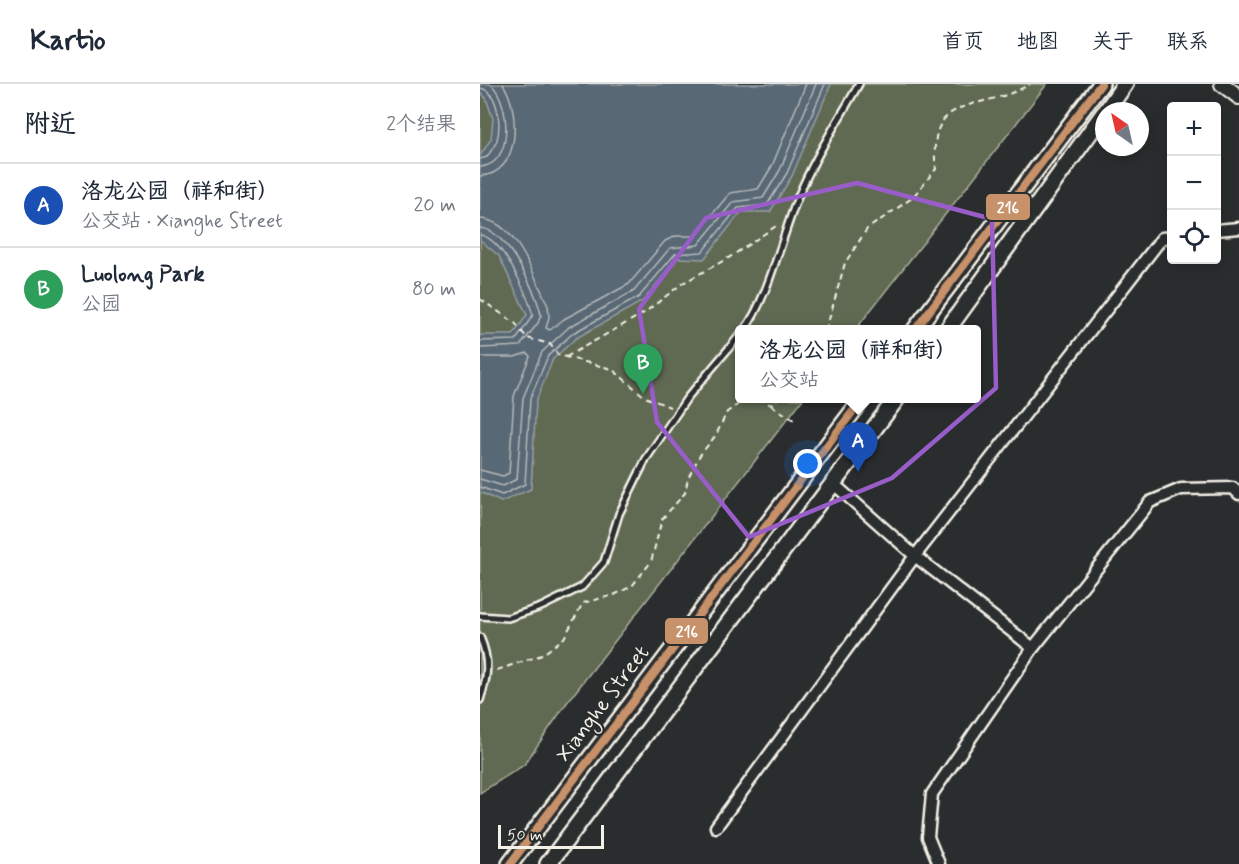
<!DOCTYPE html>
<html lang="zh">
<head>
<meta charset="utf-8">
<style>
	body { margin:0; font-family:Mynerve,"LXGW WenKai TC",sans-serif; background:#f6f6f7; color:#1f2937 }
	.controls { position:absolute; right:18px; top:18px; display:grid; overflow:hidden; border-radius:6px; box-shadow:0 3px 15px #0003 }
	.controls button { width:54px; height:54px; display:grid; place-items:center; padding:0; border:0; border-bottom:2px solid #e0e1e3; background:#fff; color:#1f2937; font:30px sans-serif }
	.compass { position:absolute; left:615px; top:18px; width:54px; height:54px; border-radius:50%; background:#fff; box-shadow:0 3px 15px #0003; rotate:326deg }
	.scale { position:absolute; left:18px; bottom:15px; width:106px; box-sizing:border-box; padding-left:6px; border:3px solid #f4f1e8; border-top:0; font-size:16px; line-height:21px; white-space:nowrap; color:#f4f1e8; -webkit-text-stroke:4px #2a2d2e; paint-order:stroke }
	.you { position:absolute; left:328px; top:380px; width:21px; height:21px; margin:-15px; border:4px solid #fff; border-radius:50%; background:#1a73e8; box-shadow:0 0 0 9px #1a73e833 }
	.badge { display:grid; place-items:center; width:39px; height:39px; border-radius:50%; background:#84754c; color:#fff; font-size:20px; font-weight:700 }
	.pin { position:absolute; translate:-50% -50px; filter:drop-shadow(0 2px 3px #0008) }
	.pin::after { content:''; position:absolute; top:32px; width:21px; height:18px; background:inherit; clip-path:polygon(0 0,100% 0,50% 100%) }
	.popup { position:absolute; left:255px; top:241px; width:246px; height:78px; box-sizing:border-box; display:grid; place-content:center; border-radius:6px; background:#fff; filter:drop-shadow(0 2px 4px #0005); font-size:20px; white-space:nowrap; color:#747a83 }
	.popup b { font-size:22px; color:#1f2937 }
	.popup::after { content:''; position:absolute; left:50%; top:100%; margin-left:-12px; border:12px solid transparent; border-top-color:#fff }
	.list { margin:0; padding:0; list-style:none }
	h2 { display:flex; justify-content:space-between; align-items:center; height:78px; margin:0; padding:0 24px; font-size:26px }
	h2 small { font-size:20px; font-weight:400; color:#747a83 }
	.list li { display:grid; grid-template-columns:39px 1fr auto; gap:18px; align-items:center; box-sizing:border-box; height:84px; padding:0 24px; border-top:2px solid #e0e1e3 }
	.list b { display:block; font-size:22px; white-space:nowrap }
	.list p { margin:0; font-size:20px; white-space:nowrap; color:#747a83 }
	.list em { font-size:20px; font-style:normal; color:#747a83 }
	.icon { flex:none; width:33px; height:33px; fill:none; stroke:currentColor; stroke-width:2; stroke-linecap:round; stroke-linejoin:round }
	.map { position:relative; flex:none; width:759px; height:780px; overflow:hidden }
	header { display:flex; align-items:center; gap:36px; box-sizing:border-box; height:84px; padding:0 30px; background:#fff; border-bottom:2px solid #e0e1e3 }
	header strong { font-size:28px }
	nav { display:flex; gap:33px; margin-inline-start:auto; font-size:21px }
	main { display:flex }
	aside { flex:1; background:#fff }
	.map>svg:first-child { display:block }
	.green { fill:#616b52; stroke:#aaae9d; stroke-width:1.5 }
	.water { fill:#586774; stroke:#969ea2; stroke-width:1.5 }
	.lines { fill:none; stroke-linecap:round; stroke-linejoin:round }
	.shore { stroke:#b6baba; stroke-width:1.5 }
	.service-casing { stroke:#f4f1e8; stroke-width:10 }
	.minor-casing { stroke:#f4f1e8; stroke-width:15 }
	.tertiary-casing { stroke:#f4f1e8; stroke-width:18 }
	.secondary-casing { stroke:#f4f1e8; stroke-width:20 }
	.path { stroke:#f4f1e8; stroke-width:2; stroke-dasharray:6 4.5; stroke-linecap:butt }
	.service { stroke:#2a2d2e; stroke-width:5 }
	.minor { stroke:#2a2d2e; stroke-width:10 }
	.tertiary { stroke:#2a2d2e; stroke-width:14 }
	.secondary { stroke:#2a2d2e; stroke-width:15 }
	.bus-1-casing { stroke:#2a2d2e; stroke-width:12 }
	.bus-1 { stroke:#c7916a; stroke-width:8 }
	.marked { fill:none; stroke:#995dc9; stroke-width:4.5; stroke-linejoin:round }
	.labels { text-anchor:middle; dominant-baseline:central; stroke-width:4.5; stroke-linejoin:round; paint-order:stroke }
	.street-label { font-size:22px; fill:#f4f1e8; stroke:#2a2d2e }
	.line-badge { stroke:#2a2d2e; stroke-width:2 }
	.badge-label { font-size:16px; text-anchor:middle; font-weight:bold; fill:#fff }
</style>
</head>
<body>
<header>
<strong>Kartio</strong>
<nav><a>首页</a><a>地图</a><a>关于</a><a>联系</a></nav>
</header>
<main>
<aside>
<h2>附近<small>2个结果</small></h2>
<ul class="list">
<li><span class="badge" style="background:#1a4fb4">A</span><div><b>洛龙公园（祥和街）</b><p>公交站 · Xianghe Street</p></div><em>20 m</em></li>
<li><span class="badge" style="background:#2e9e5b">B</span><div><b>Luolong Park</b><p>公园</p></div><em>80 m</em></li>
</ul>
</aside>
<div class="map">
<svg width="759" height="780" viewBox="0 0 759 780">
	<rect width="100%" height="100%" fill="#2a2d2e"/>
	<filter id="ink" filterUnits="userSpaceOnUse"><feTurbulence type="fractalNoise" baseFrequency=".0167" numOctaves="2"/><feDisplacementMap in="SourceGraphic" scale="12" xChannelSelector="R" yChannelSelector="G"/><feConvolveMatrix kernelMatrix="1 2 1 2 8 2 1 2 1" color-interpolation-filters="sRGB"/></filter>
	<g filter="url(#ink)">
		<!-- green -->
		<polygon class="green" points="0,0 567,0 376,245 260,246 260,314 323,315 86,620 44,681 0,709"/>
		<!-- water -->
		<polygon class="water" points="0,0 351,0 312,92 290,128 261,128 224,175 198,174 163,217 96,254 73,275 56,317 51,405 21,418 0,408 0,251 33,251 47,231 19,172 0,156 0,72 11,55 13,35 6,14 0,8"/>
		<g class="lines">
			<!-- shore -->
			<g class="shore">
				<path d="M0 4C19 7 21 41 17 56 15 62 10 68 7 73L0 75"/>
				<path d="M0 83C35 81 30 18 11 0"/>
				<path d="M0 92C42 90 40 26 23 0"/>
				<path d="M0 135C36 136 55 194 68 222L69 233 66 244 70 246 84 235 149 200 185 157 196 152H214L250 109 278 105 292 82 326 0"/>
				<path d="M0 144C26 145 57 208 61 231L58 239 40 262 0 264"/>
				<path d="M0 151C23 154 47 210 53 231L36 256 0 257"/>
				<polyline points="0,273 34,273 47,269 50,272 34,312 29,389 23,392 0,386"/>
				<polyline points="0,395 23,402 37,395 43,314 62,268 89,243 154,207 190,164 218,161 253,118 283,114 300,86 336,0"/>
				<polyline points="0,403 22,411 45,400 50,315 68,272 93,249 159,213 195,170 222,168 258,124 287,121 307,89 345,0"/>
			</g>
			<defs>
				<g id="service">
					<path d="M264 246C287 218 303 149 318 113 334 74 358 37 379 0"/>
					<polyline points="0,532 28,534 61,523 102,503 124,478 139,430 166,375 207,314 260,251"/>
					<path d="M0 553C10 577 8 592 0 616"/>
				</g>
				<g id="minor">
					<polyline points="736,146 759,144"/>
					<polyline points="355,401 435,472 553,564"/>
					<polyline points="236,743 435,472 682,154 692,153"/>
					<polyline points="459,780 448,753 452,710 553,564 670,418 701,405 753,404 759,410"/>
				</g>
				<polyline id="tertiary" points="742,0 759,13"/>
				<g id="secondary">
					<polyline points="626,27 645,0"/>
					<polyline points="435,246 621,0"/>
					<polyline points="467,246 624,29"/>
					<polyline points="30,780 383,314"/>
					<polyline points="68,780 417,314"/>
				</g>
			</defs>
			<!-- service casing -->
			<use href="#service" class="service-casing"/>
			<!-- minor casing -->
			<use href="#minor" class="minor-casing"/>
			<!-- tertiary casing -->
			<use href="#tertiary" class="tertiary-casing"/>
			<!-- secondary casing -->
			<use href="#secondary" class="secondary-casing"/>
			<!-- path -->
			<g class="path">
				<polyline points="0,215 35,239 47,254 70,260 78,271 132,285 165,313 190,323"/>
				<path d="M346 246 365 179 387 145 432 114 456 85C446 5 501 30 550 0"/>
				<polyline points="86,273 164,229 203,199 250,173 296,142"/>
				<polyline points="279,314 291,321 298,314"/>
				<polyline points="291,321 317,338"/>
				<polyline points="17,586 62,571 84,554 103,519 134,511 152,502 171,478 182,435 205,409 208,394 220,371 236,351 247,328 267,314"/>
			</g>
			<!-- service -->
			<use href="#service" class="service"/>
			<!-- minor -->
			<use href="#minor" class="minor"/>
			<!-- tertiary -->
			<use href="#tertiary" class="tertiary"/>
			<!-- secondary -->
			<use href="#secondary" class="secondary"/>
			<defs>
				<g id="bus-1">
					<polyline points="435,246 621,0"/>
					<polyline points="30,780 383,314"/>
				</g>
			</defs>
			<!-- bus-1 casing -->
			<use href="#bus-1" class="bus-1-casing"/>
			<!-- bus-1 -->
			<use href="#bus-1" class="bus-1"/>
		</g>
	</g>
	<!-- marked area -->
	<path class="marked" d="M377 99 512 135 516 304 412 394 269 453 177 338 159 225 226 134Z"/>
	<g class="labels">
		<!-- street labels -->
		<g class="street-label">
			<text transform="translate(123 620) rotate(-53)">Xianghe Street</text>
		</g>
	</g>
	<g class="line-badge">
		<rect x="505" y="109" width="46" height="28" rx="6" fill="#c7916a"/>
		<rect x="184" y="533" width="45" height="28" rx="6" fill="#c7916a"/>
	</g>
	<g class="badge-label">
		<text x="528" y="129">216</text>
		<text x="207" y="553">216</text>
	</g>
</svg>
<div class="controls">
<button>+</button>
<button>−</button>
<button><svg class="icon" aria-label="locate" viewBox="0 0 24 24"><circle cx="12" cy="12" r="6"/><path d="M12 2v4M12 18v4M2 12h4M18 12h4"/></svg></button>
</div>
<svg class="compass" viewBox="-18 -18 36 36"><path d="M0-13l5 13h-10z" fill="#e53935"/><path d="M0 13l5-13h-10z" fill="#747a83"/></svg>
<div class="scale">50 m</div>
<div class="you"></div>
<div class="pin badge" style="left:378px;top:388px;background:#1a4fb4">A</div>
<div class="popup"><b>洛龙公园（祥和街）</b>公交站</div>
<div class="pin badge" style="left:163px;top:310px;background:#2e9e5b">B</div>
</div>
</main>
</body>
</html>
